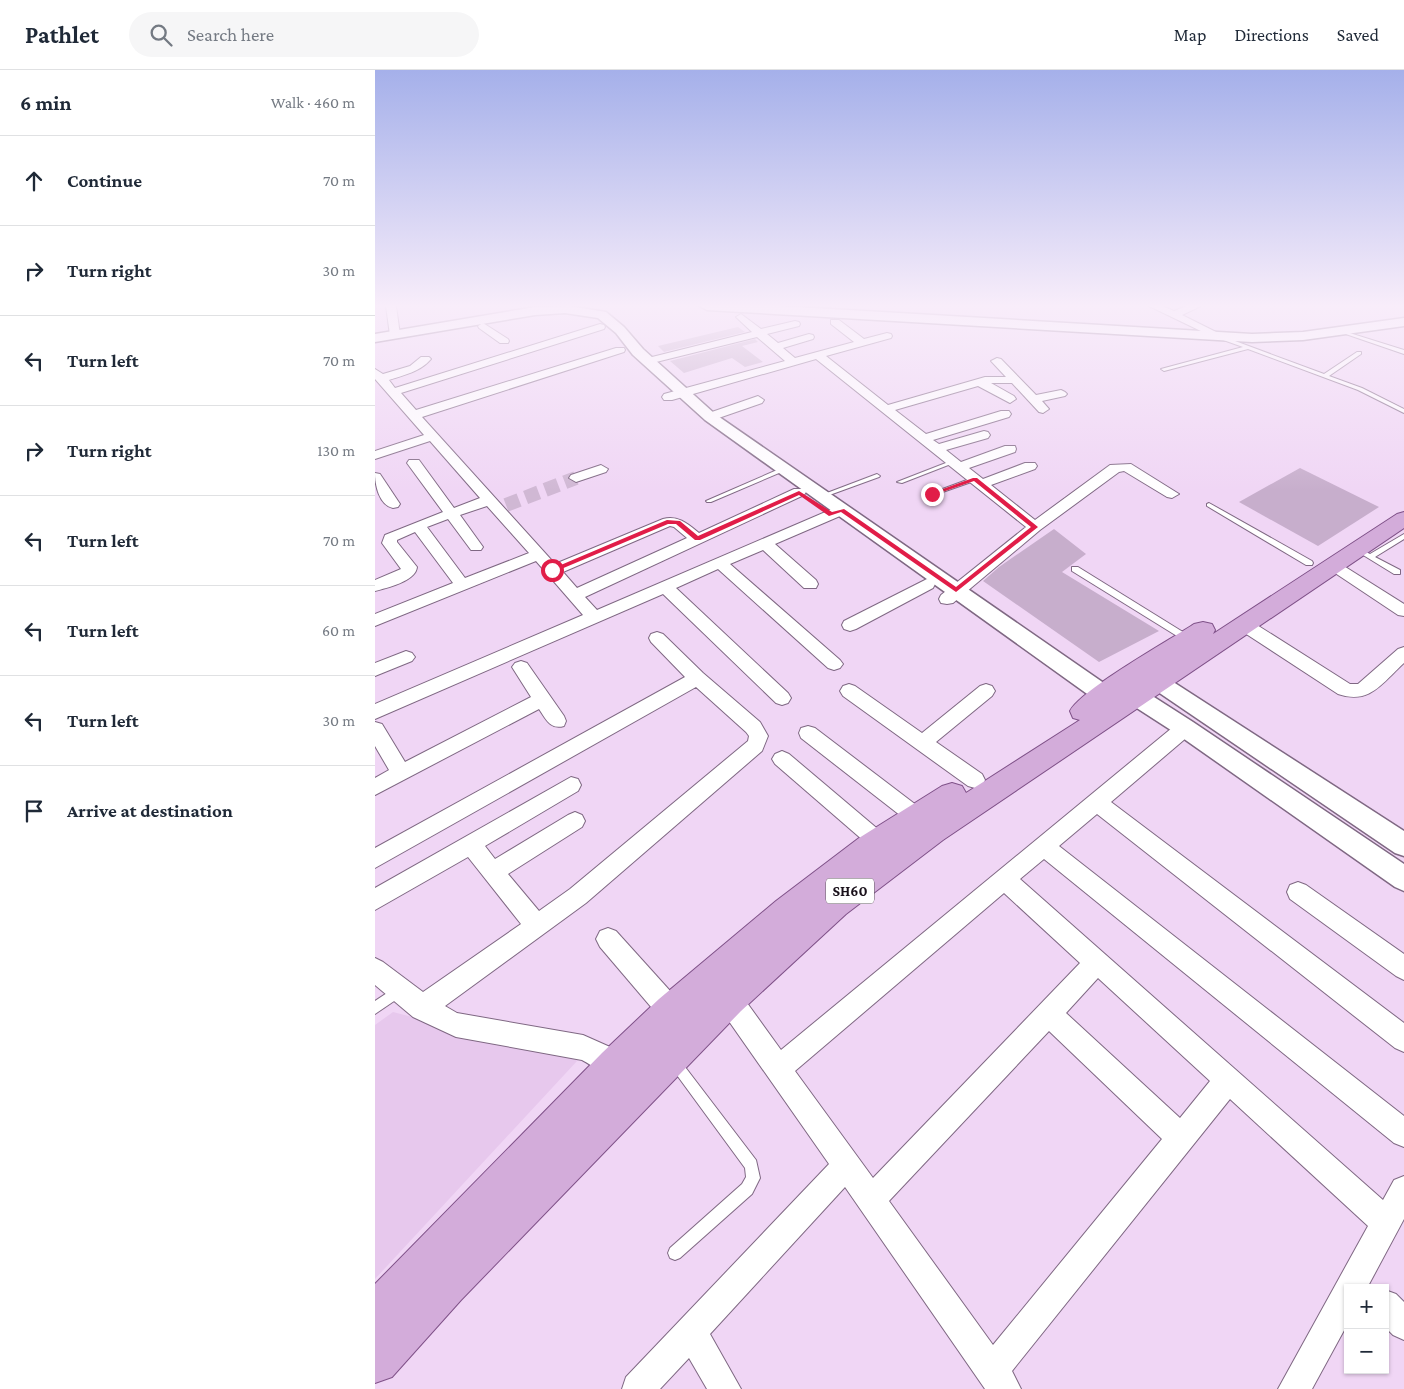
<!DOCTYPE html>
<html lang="en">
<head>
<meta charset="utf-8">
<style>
	body { margin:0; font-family:"Crimson Pro",serif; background:#f6f6f7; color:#1f2937 }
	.controls { position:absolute; right:15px; bottom:15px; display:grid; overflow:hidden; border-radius:0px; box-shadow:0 1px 4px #0004 }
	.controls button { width:45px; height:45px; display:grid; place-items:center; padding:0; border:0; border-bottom:1px solid #e0e1e3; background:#fff; color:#1f2937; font:25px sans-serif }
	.stop { position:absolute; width:15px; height:15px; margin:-11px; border:4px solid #e11d48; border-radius:50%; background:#fff }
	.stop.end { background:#e11d48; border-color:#fff; box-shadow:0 1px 5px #0008 }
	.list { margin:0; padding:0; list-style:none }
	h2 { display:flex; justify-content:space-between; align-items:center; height:65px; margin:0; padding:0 20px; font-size:21px }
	h2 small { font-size:16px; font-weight:400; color:#747a83 }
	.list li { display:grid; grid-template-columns:32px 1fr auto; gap:15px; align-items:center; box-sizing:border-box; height:90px; padding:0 20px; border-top:1px solid #e0e1e3 }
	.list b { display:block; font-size:19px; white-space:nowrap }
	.list em { font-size:16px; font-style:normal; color:#747a83 }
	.icon { flex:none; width:28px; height:28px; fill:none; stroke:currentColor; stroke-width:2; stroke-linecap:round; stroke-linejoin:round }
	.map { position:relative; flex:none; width:1029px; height:1319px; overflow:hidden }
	header { display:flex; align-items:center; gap:30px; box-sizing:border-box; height:70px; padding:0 25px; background:#fff; border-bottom:1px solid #e0e1e3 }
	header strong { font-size:24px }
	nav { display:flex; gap:28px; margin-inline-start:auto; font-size:18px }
	.search { width:350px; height:45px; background:#f6f6f7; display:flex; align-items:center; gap:12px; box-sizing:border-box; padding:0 18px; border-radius:28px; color:#747a83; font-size:19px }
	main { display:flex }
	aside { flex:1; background:#fff }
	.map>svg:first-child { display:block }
	.built { fill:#e7c8ed }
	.building { fill:#c7aecc }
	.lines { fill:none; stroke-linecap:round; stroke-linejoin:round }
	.minor-tunnel { stroke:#d0b8d4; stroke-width:14; stroke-dasharray:14 7; stroke-linecap:butt }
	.service-casing { stroke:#7f6883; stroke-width:2 }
	.minor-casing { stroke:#7f6883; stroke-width:2 }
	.tertiary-casing { stroke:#7f6883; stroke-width:3 }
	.secondary-casing { stroke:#7f6883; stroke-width:3 }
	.primary-casing { stroke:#7f5188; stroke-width:2 }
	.service { fill:#fff; fill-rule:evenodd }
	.minor { fill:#fff; fill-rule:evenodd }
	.tertiary { fill:#fff; fill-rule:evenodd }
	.secondary { fill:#fff; fill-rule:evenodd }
	.primary { fill:#d3acda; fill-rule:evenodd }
	.route { fill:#e11d48 }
	.labels { text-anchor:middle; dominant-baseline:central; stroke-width:4; stroke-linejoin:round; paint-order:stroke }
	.shield { fill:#fff; stroke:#5f585f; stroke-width:1 }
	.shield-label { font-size:15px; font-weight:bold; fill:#1a111b }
</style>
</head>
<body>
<header>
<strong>Pathlet</strong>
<div class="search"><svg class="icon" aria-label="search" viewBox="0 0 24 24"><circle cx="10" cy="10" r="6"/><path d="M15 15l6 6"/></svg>Search here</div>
<nav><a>Map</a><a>Directions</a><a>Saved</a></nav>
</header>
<main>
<aside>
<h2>6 min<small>Walk · 460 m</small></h2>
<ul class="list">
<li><svg class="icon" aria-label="ahead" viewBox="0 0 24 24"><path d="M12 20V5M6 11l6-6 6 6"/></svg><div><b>Continue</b></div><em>70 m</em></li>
<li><svg class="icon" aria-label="right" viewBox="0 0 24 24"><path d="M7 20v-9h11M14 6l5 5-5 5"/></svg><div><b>Turn right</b></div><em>30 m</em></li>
<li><svg class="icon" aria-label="left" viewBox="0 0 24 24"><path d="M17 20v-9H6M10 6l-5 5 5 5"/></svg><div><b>Turn left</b></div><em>70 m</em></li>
<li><svg class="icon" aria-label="right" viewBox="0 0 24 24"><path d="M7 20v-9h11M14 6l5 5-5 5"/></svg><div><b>Turn right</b></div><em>130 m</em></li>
<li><svg class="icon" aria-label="left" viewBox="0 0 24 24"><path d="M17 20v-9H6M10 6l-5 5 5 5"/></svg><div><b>Turn left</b></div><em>70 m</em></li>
<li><svg class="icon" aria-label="left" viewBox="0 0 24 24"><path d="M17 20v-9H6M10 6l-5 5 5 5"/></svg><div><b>Turn left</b></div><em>60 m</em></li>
<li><svg class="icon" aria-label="left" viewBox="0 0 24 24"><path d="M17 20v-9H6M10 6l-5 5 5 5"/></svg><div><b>Turn left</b></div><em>30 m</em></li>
<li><svg class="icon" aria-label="arrive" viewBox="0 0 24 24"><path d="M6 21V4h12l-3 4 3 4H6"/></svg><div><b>Arrive at destination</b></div></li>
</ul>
</aside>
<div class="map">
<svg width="1029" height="1319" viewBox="0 0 1029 1319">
	<rect width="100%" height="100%" fill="#f0d6f5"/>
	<!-- built -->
	<polygon class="built" points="18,942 203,990 0,1209 0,955"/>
	<!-- building -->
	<g class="building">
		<polygon points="363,257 370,262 289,282 283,276"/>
		<polygon points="380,269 383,272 367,276 388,292 370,297 357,288 309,303 295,291"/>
		<polygon points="925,398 1004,437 943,476 864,432"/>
		<polygon points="679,459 711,484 687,502 784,561 724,592 608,511 624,497"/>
	</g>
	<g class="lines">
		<!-- minor-tunnel -->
		<polyline class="minor-tunnel" points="131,435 201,408"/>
		<defs>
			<g id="service">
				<polygon points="965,260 1029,280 1029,284 965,262"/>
				<polygon points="840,265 844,265 949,304 982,282 986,282 986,284 954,306 987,318 1029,339 1029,343 983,320 873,279 789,301 786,299 868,277 840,267"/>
				<polygon points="576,391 581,392 527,413 522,412"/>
				<polygon points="409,397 412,399 411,400 336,432 332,432 331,431"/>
				<polygon points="502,404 505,406 504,407 449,427 445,427 444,426"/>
				<polygon points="600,407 602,408 602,410 559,425 555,425 554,424"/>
				<polygon points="834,433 937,491 938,493 937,495 931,495 832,436 832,434"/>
				<polygon points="1029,464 1029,469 1000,487 1025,500 1025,504 1019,504 980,480 983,478 995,484"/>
				<polygon points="697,497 703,497 816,567 817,569 816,571 810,571 697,501"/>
				<polygon points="24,915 28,917 30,921 28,925 0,944 0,931"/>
				<polygon points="300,987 304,989 381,1090 385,1108 377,1124 305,1188 300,1190 295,1188 293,1183 295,1178 367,1114 371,1107 370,1098 296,997 294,993 296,989"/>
			</g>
			<g id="minor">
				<polygon points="11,236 21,236 25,265 24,267 20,268 15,265"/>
				<polygon points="774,236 787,236 799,241 812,236 826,236 807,245 841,262 836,265 832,264"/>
				<polygon points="366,244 386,259 420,251 424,252 425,254 424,256 392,264 403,273 434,264 438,265 439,267 438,269 408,278 420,288 479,272 456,254 456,250 464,250 489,269 512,263 516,264 517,266 516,268 451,286 513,335 610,307 631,307 616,291 622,288 626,289 661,325 686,320 690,322 692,324 690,326 667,331 674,339 668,343 664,342 637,313 616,313 639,326 641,329 635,333 603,316 520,340 551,364 626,341 634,341 636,344 634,347 558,370 564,374 609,361 613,362 615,365 613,368 571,380 586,392 630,376 640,376 641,379 640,382 594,398 608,409 650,393 660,393 662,396 660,399 616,415 660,450 735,395 756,394 804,424 797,428 792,427 749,401 744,402 665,460 578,533 572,534 566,533 564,529 566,525 651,457 441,289 297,330 289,330 287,327 289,324 410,291 382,267 273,294 267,291 269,289 377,262 361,247"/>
				<polygon points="108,253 133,269 134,271 133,273 125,273 104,258 103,256"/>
				<path d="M225 254 229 255 230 257 229 259 26 323 41 340 241 278H249L250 280 249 282 47 347 180 494 288 449C303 445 313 454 324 463L419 419H429L431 422 429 425 210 527 222 540 462 437H472L474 440 472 443 400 474 441 510 443 514 441 518H429L388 480 355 494 465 590 468 594 465 598 459 600 453 598 343 499 301 518 413 623 416 628 413 633 407 635 401 633 288 524 0 649V634L208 545 161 491 0 556V544L78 513 40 462 22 470V472L42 497C41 511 12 518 0 521V510L26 499 7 473 10 465 68 442 32 393 34 390H44L79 438 105 428 55 371 0 389V381L49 365 0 309V299L8 304 35 296 46 287H54L56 289C45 302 29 305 14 310L20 318ZM112 436 154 483 90 508 52 457 73 449 96 480H106L108 477 85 445ZM295 456 299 457 312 468 202 518 188 502Z"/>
				<polygon points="383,326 389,330 387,333 335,351 329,347 331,344"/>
				<polygon points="226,395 233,399 231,402 201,412 194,408 196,405"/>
				<path d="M0 403 5 404 25 434 23 437 18 438C4 435 0 415 0 403Z"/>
				<polygon points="959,491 964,493 1029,534 1029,546 1023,545 954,499 951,496 954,493"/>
				<polygon points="552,509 558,510 560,514 558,518 481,559 475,561 469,559 467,555 469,551"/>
				<path d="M868 548 874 550 975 614H983L1023 579 1029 577V593C1007 613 995 635 963 624L862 558 860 554 862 550Z"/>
				<path d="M282 562 288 564 328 603 385 652 393 666 387 681 211 833 70 936 82 943 208 965 235 977 253 992 257 1001 253 1010 244 1014C230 1008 221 997 207 990L81 967 38 947 0 915V888L8 892 48 922 146 854 93 787 0 840V818L196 707 203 709 206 715 203 721 110 776 120 789 193 745 200 742 207 745 210 751 207 757 133 804 164 841 195 819 373 671 374 666 371 662 321 617 0 798V778L310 607 276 572 274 568 276 564Z"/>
				<polygon points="31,581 37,583 40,587 37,591 0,606 0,593"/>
				<path d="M146 591 152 593 189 646 191 651 189 656C175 660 171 649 164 639L0 725V708L14 700 0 676V652L7 654 30 692 156 627 137 597 140 593Z"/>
				<polygon points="474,614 480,616 547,663 605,616 611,614 617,616 620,621 617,626 561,672 607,704 610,710 607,716 600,718 593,716 468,626 465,621 468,616"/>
				<path d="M810 651 817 653 819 658 817 663 736 732 1029 953V982L1020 978 722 744 684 776 1029 1046V1077L1019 1073 669 789 645 809 1008 1130 1019 1110 1029 1106V1149L992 1218H973V1253L937 1319H903L993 1156 855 1029 637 1301 646 1319H610L470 1117 335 1264 366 1319H332L314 1288 285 1319H247L251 1307 454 1094 344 937 341 928 344 919 353 916 362 919 406 980 803 653ZM629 823 705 893 498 1108 420 1001ZM723 908 835 1011 805 1048 691 943ZM674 961 787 1069 618 1275 514 1131Z"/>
				<polygon points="433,656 440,658 549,741 552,747 549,753 542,756 535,753 426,668 424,663 426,658"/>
				<polygon points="407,681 414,684 511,766 515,772 511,778 504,781 497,778 400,694 397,689 400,684"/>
				<polygon points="923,812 931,815 1029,884 1029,910 1021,906 915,829 912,822 915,815"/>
				<polygon points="233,858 241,861 306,933 309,942 306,951 297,954 288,951 225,877 221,869 225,861"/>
				<polygon points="1010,1220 1021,1224 1029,1232 1029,1270 1018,1265 1010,1257"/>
			</g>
			<g id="tertiary">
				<polygon points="194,236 231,242 249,257 268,279 340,344 736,618 738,611 746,609 754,611 818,652 1029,794 1029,821 1020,817 802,664 740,624 738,631 730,633 722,631 330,350 258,285 241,263 223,248 190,243 160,245 0,272 0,264 160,237"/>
				<polygon points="768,594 775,597 1029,761 1029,786 1020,783 761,607 757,602 761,597"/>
			</g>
			<polygon id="secondary" points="325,236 405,236 877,264 928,262 1029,248 1029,256 928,270 877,272 332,240"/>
			<path id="primary" d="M1029 442V458L568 770 471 844 366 941 86 1230 17 1307 0 1313V1214L227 983 284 929 401 831 484 768 567 716 577 713 587 716 591 723 705 650 698 648 695 641C707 619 793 571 819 554L828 552 837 554 840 560 838 564 1022 444Z"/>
		</defs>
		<!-- service casing -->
		<use href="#service" class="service-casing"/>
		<!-- minor casing -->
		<use href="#minor" class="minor-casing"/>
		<!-- tertiary casing -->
		<use href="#tertiary" class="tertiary-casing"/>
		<!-- secondary casing -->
		<use href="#secondary" class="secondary-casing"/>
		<!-- primary casing -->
		<use href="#primary" class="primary-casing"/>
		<!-- service -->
		<use href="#service" class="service"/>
		<!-- minor -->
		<use href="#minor" class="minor"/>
		<!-- tertiary -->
		<use href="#tertiary" class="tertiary"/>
		<!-- secondary -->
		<use href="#secondary" class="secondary"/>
		<!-- primary -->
		<use href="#primary" class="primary"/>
	</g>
	<!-- sky -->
	<linearGradient id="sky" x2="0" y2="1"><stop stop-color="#a5b0ea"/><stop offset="0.56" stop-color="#f8edfa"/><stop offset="1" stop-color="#f8edfa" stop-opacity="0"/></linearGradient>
	<rect width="1029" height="421" fill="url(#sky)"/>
	<!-- route -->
	<polygon class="route" points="598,408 602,408 663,457 581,522 466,442 454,446 424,425 325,470 320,470 301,454 293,454 179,502 174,500 292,450 305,451 323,466 424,421 457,442 469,439 581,517 656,457 599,411 559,425 554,424"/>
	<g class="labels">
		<!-- shield labels -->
		<rect class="shield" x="451" y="808.5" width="48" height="25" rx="4"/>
		<g class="shield-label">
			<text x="475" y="821">SH60</text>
		</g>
	</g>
</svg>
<div class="controls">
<button>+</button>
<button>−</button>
</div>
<div class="stop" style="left:177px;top:500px"></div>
<div class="stop end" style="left:557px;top:424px"></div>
</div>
</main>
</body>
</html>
